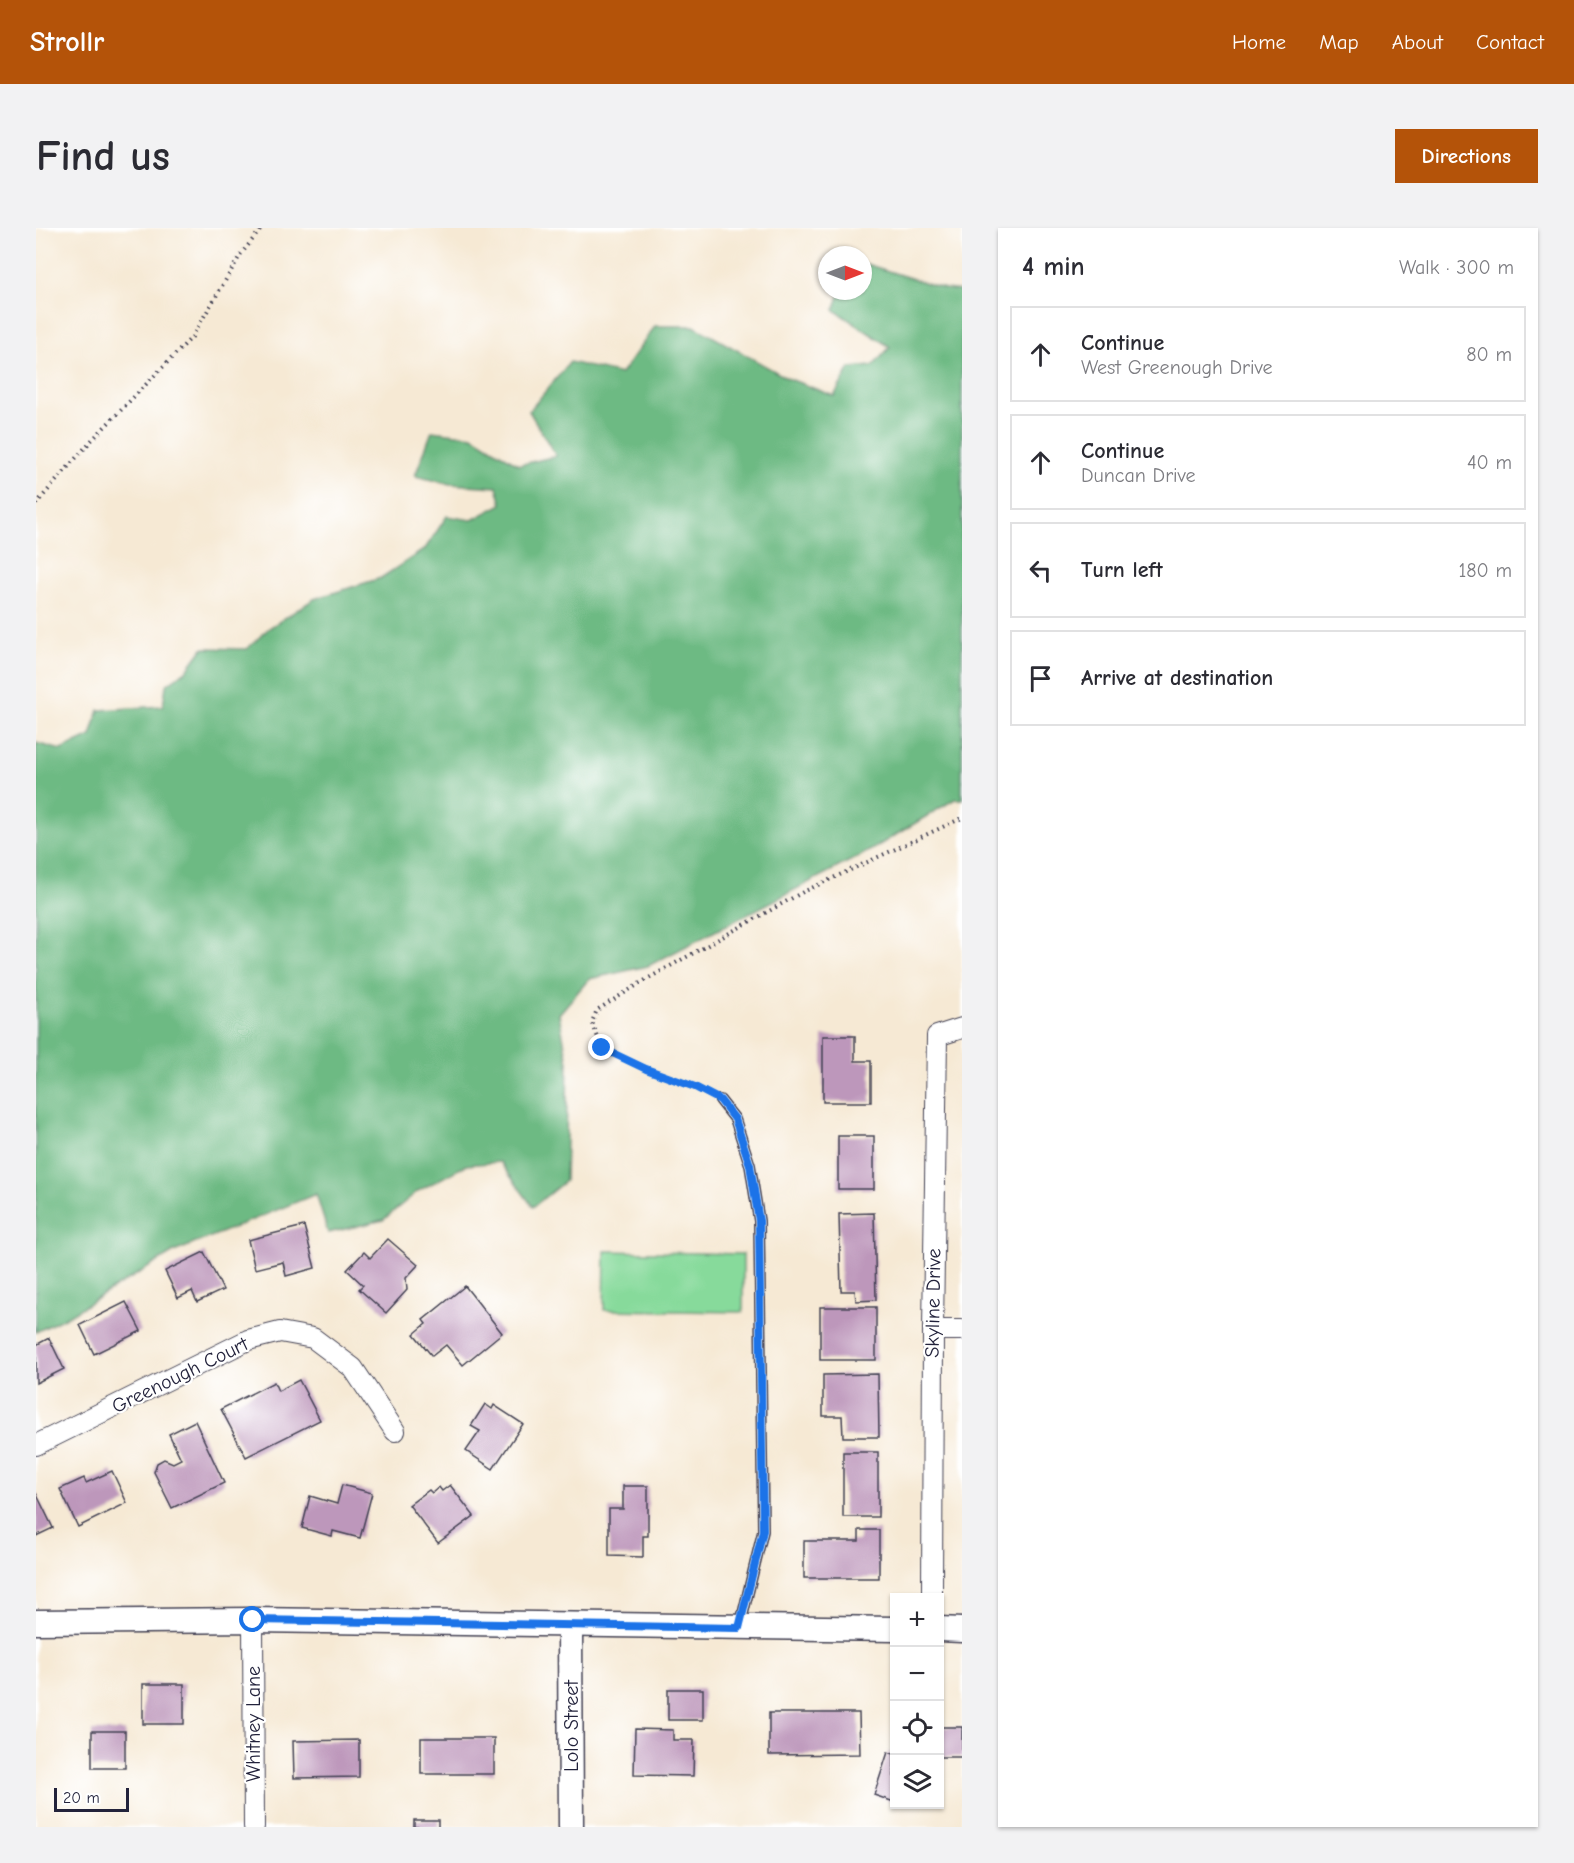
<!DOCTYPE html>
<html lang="en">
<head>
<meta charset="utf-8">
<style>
	body { margin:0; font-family:"Comic Neue",sans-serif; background:#f2f2f3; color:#2b2b33 }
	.controls { position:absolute; right:18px; bottom:18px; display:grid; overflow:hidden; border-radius:0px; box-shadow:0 2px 4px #0004 }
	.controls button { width:54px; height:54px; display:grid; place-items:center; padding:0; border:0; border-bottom:2px solid #e1e1e2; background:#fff; color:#2b2b33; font:30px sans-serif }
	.compass { position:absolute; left:782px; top:18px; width:54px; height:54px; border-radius:50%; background:#fff; box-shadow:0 2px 4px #0004; rotate:90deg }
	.scale { position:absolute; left:18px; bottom:15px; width:75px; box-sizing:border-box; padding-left:6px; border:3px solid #22223b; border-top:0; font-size:16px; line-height:21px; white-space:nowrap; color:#22223b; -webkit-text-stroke:4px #fff; paint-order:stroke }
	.stop { position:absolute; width:18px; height:18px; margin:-14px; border:4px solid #1a73e8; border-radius:50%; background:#fff }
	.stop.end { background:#1a73e8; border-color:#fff; box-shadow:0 2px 6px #0008 }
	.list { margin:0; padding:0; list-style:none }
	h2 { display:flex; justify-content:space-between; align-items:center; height:78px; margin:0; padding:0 24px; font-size:26px }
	h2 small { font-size:20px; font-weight:400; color:#7c7c81 }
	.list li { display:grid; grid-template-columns:39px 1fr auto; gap:18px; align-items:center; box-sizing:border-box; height:96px; margin:0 12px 12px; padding:0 12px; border:2px solid #e1e1e2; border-radius:0px }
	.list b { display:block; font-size:22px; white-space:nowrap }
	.list p { margin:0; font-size:20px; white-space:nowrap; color:#7c7c81 }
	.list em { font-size:20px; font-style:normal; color:#7c7c81 }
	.icon { flex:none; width:33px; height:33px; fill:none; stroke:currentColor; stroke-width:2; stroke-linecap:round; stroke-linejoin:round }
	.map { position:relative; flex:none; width:926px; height:1599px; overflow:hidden; border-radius:0px }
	header { display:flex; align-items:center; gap:36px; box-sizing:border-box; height:84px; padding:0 30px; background:#b45309; color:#fff }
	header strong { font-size:28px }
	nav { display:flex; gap:33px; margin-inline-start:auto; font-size:21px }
	.intro { display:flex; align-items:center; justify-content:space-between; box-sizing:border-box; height:144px; padding:0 36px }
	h1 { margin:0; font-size:42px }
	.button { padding:15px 27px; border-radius:0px; background:#b45309; color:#fff; font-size:21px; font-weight:700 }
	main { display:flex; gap:36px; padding:0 36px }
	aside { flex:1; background:#fff; border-radius:0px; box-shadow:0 2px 4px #0004 }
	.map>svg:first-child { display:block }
	.green { fill:#87da9b; stroke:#547e6b; stroke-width:1.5 }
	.forest { fill:#6dba83; stroke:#486e5f; stroke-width:1.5 }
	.building { fill:#bd97bb }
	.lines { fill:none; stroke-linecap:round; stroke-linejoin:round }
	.service-casing { stroke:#424052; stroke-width:12 }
	.minor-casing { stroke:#424052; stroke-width:22 }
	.tertiary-casing { stroke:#424052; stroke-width:27 }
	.path { stroke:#424052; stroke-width:4; stroke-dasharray:1.5 4.5; stroke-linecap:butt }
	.service { stroke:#fff; stroke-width:9 }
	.minor { stroke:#fff; stroke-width:20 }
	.tertiary { stroke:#fff; stroke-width:24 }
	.route { stroke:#1a73e8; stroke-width:8 }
	.labels { text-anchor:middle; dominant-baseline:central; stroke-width:4.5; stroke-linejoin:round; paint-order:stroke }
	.street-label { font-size:20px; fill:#22223b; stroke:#fff }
</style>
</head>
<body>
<header>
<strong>Strollr</strong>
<nav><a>Home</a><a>Map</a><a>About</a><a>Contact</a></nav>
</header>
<div class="intro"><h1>Find us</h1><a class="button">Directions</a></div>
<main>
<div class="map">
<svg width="926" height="1599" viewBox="0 0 926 1599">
	<rect width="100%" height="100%" fill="#fff"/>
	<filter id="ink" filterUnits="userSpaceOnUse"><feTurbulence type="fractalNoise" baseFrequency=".0167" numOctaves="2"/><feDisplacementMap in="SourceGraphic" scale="12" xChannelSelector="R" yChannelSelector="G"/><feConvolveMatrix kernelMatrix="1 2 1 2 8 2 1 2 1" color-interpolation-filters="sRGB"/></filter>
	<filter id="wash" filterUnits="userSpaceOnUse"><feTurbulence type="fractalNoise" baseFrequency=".008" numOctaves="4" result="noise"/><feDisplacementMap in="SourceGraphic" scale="24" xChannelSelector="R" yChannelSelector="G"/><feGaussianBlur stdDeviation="1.35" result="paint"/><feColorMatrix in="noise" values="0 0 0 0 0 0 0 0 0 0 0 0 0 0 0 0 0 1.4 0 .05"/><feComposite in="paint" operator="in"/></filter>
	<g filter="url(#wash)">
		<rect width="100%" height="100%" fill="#f6e9d4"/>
		<!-- green -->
		<polygon class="green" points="569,1023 707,1026 707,1084 568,1082"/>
		<!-- forest -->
		<polygon class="forest" points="827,35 909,61 926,63 926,571 919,571 835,622 612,738 553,751 523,786 532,834 529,953 497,979 464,934 430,937 382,963 347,992 292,1005 280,966 138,1024 30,1089 0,1104 0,515 25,522 55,508 63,482 127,478 130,457 150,443 167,420 211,421 233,400 278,371 345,350 389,321 411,288 436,292 466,276 461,259 414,256 379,248 396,203 437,208 483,237 520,228 493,183 534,134 585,146 619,98 658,98 751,150 798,168 814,140 837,138 854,119 798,82 805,63 827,63"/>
		<g id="blocks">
			<!-- building -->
			<g class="building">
				<polygon points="787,808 819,808 819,833 835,833 835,874 787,874"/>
				<rect x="802" y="908" width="36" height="53"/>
				<polygon points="838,985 840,1072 820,1073 819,1063 805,1063 803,986"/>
				<polygon points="268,998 279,1040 250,1048 247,1034 219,1041 212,1012"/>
				<polygon points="352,1011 382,1037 370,1050 371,1062 350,1085 323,1061 327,1057 311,1042 328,1024 334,1030"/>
				<polygon points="168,1024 187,1062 161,1074 156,1063 142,1070 129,1043"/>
				<polygon points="429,1058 466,1105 427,1137 410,1117 396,1128 378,1106 390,1096 387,1092"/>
				<polygon points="90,1074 105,1103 58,1126 44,1097"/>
				<rect x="784" y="1079" width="56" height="53"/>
				<polygon points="13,1110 28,1141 0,1155 0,1117"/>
				<polygon points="842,1146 843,1209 807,1209 806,1188 787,1188 787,1147"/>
				<polygon points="263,1152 284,1192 210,1229 185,1181 238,1154 242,1163"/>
				<polygon points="449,1176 456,1181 458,1177 487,1196 457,1241 430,1223 444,1203 435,1198"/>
				<polygon points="159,1193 188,1255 136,1280 118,1244 121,1235 128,1231 137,1235 145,1231 133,1206"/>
				<rect x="807" y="1224" width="35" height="65"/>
				<polygon points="76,1243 91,1275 42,1299 24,1261 48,1250 50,1255"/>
				<polygon points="306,1257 336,1265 324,1310 297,1303 296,1308 266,1300 274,1268 301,1276"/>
				<polygon points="414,1257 438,1288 402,1315 373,1277 393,1262 396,1265 403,1259 406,1263"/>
				<polygon points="587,1258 612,1258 612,1308 607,1308 607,1329 573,1328 573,1281 587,1281"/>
				<polygon points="0,1265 17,1300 0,1308"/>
				<polygon points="823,1302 843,1302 843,1350 768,1350 768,1313 823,1313"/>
				<rect x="107" y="1456" width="41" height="40"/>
				<rect x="632" y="1461" width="35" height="31"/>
				<polygon points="733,1485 823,1485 824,1526 733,1527"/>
				<rect x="903" y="1499" width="23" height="30"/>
				<polygon points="599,1501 637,1502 637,1512 658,1512 657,1548 598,1547"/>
				<rect x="56" y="1503" width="33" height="37"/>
				<rect x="385" y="1510" width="73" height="36"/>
				<polygon points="323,1512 323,1549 258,1550 257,1513"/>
				<polygon points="852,1524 858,1526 858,1574 838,1567"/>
				<rect x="378" y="1592" width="24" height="7"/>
			</g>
		</g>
	</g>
	<g filter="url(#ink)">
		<use href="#blocks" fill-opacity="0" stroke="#424052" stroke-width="1.5"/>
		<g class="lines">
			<defs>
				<polyline id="service" points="684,872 699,891 714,937 723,993 727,1303 704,1398"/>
				<g id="minor">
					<polyline points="897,1102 926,1102"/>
					<polyline points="0,1217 212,1112 244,1104 277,1110 317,1140 359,1203"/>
					<polyline points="896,1370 897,1102 901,808 926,800"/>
					<polyline points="217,1392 218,1599"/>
				</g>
				<g id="tertiary">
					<polyline points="0,1394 217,1392 858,1401"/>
					<polyline points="534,1398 535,1599"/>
					<polyline points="903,1401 926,1402"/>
				</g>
			</defs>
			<!-- service casing -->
			<use href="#service" class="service-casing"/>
			<!-- minor casing -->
			<use href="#minor" class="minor-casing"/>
			<!-- tertiary casing -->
			<use href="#tertiary" class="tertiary-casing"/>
			<!-- path -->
			<g class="path">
				<polyline points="0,276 54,214 156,109 205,26 226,0"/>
				<polyline points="670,865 659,859 611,841 566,820 556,794 561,782 611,751 767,664 926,590"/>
			</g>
			<!-- service -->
			<use href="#service" class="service"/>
			<!-- minor -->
			<use href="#minor" class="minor"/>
			<!-- tertiary -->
			<use href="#tertiary" class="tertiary"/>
		</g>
	</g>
	<g class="lines" filter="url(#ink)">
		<!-- route -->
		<polyline class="route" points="217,1392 703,1400 727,1303 723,993 714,937 699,891 684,872 659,859 610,841 566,820"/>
	</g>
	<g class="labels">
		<!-- street labels -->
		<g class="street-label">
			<text transform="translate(897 1075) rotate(-89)">Skyline Drive</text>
			<text transform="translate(144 1147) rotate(-26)">Greenough Court</text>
			<text transform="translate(217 1496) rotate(-90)">Whitney Lane</text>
			<text transform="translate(535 1498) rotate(-90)">Lolo Street</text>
		</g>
	</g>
</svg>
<div class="controls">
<button>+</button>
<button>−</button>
<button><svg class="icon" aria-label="locate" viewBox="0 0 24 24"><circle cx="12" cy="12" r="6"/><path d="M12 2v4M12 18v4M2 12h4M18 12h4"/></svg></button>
<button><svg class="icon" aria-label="layers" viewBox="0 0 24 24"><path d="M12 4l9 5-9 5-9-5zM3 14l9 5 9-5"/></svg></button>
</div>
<svg class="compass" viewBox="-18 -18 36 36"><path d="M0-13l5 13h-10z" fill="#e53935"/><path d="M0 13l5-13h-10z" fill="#7c7c81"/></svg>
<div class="scale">20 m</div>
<div class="stop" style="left:217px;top:1392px"></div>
<div class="stop end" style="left:566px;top:820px"></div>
</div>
<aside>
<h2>4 min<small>Walk · 300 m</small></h2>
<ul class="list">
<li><svg class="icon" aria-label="ahead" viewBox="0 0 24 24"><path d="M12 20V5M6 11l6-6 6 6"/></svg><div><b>Continue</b><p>West Greenough Drive</p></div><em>80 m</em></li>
<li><svg class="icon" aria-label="ahead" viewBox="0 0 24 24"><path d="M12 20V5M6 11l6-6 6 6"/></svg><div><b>Continue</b><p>Duncan Drive</p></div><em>40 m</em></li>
<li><svg class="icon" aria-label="left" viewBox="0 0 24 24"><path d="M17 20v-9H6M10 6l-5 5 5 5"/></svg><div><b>Turn left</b></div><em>180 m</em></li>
<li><svg class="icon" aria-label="arrive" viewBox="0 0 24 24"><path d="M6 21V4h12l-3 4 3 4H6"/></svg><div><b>Arrive at destination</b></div></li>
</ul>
</aside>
</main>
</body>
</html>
